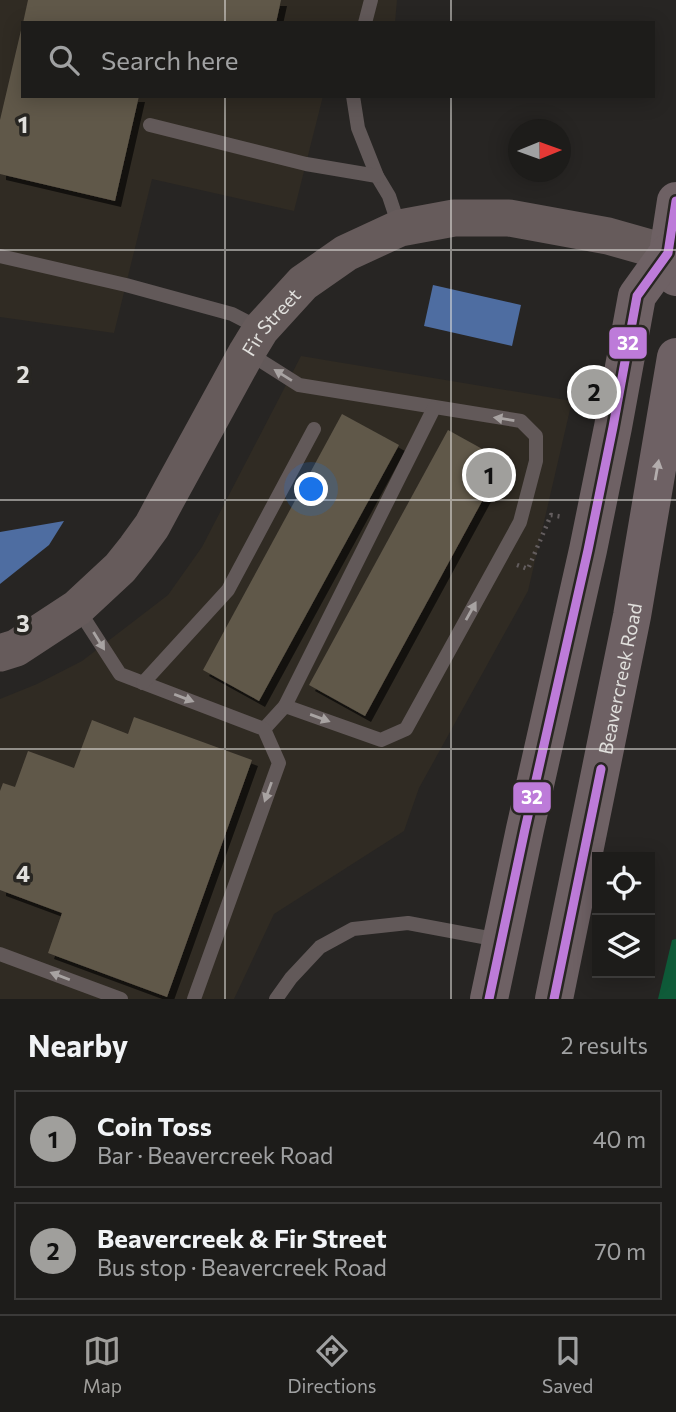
<!DOCTYPE html>
<html lang="en">
<head>
<meta charset="utf-8">
<style>
	body { margin:0; font-family:Commissioner,sans-serif; background:#2a2927; color:#f1f3f6 }
	.controls { position:absolute; right:21px; bottom:21px; display:grid; overflow:hidden; border-radius:0px; box-shadow:0 4px 18px #0003 }
	.controls button { width:63px; height:63px; display:grid; place-items:center; padding:0; border:0; border-bottom:2px solid #3b3a39; background:#1d1c1a; color:#f1f3f6; font:35px sans-serif }
	.compass { position:absolute; left:508px; top:119px; width:63px; height:63px; border-radius:50%; background:#1d1c1a; box-shadow:0 4px 18px #0003; rotate:89deg }
	.you { position:absolute; left:312px; top:490px; width:24px; height:24px; margin:-18px; border:5px solid #fff; border-radius:50%; background:#1a73e8; box-shadow:0 0 0 10px #1a73e833 }
	.badge { display:grid; place-items:center; width:46px; height:46px; border-radius:50%; background:#a09f9c; color:#111; font-size:23px; font-weight:700 }
	.pin { position:absolute; translate:-50% -50%; border:4px solid #fff; box-shadow:0 2px 7px #0006 }
	.list { margin:0; padding:0; list-style:none }
	h2 { display:flex; justify-content:space-between; align-items:center; height:91px; margin:0; padding:0 28px; font-size:30px }
	h2 small { font-size:23px; font-weight:400; color:#a0a1a2 }
	.list li { display:grid; grid-template-columns:46px 1fr auto; gap:21px; align-items:center; box-sizing:border-box; height:98px; margin:0 14px 14px; padding:0 14px; border:2px solid #3b3a39; border-radius:0px }
	.list b { display:block; font-size:26px; white-space:nowrap }
	.list p { margin:0; font-size:23px; white-space:nowrap; color:#a0a1a2 }
	.list em { font-size:23px; font-style:normal; color:#a0a1a2 }
	.icon { flex:none; width:38px; height:38px; fill:none; stroke:currentColor; stroke-width:2; stroke-linecap:round; stroke-linejoin:round }
	.map { position:relative; flex:none; width:676px; height:999px; overflow:hidden }
	.search { position:absolute; background:#1d1c1a; box-shadow:0 4px 18px #0003; left:21px; right:21px; top:21px; height:77px; display:flex; align-items:center; gap:18px; box-sizing:border-box; padding:0 24px; border-radius:0px; color:#a0a1a2; font-size:26px }
	.sheet { height:315px; background:#1d1c1a }
	nav { display:flex; justify-content:space-around; align-items:center; box-sizing:border-box; height:98px; border-top:2px solid #3b3a39; background:#1d1c1a; font-size:19px; color:#a0a1a2 }
	nav a { display:grid; justify-items:center; gap:4px }
	nav .on { color:#a09f9c }
	.map>svg:first-child { display:block }
	.built { fill:#302b23 }
	.forest { fill:#0f5b39 }
	.water { fill:#4e6da1 }
	.building { fill:#60584a; filter:url(#shadow) }
	.lines { fill:none; stroke-linecap:round; stroke-linejoin:round }
	.path { stroke:#635d5e; stroke-width:4.5; stroke-dasharray:2 5; stroke-linecap:butt }
	.lane { stroke:#625959; stroke-width:14 }
	.secondary { stroke:#665b5b; stroke-width:37 }
	.primary { stroke:#6e6164; stroke-width:38 }
	.bus-1-casing { stroke:#282622; stroke-width:14 }
	.bus-1 { stroke:#bd7bd9; stroke-width:9 }
	.oneway { fill:#a8a3a2 }
	.oneway2 { fill:#b3adad }
	.grid { fill:none; stroke:#e1e0dd; stroke-width:2; stroke-opacity:0.55 }
	.labels { text-anchor:middle; dominant-baseline:central; stroke-width:7; stroke-linejoin:round; paint-order:stroke }
	.street-label { font-size:19px; fill:#e1e0dd; stroke:#282622 }
	.grid-label { font-size:23px; text-anchor:middle; font-weight:bold; fill:#e1e0dd; stroke:#282622; stroke-width:7; stroke-linejoin:round; paint-order:stroke }
	.line-badge { stroke:#282622; stroke-width:2.5 }
	.badge-label { font-size:19px; text-anchor:middle; font-weight:bold; fill:#fff }
</style>
</head>
<body>
<div class="map">
<svg width="676" height="999" viewBox="0 0 676 999">
	<defs>
		<filter id="shadow"><feDropShadow dx="6" dy="6" stdDeviation="0" flood-color="#0009"/></filter>
	</defs>
	<rect width="100%" height="100%" fill="#272523"/>
	<!-- built -->
	<g class="built">
		<polygon points="0,0 397,0 395,23 23,23 23,96 323,96 294,211 152,179 114,333 0,317"/>
		<polygon points="301,356 572,401 528,591 419,788 404,831 274,914 234,999 0,999 0,699 37,684 82,661 168,595 202,547"/>
	</g>
	<!-- forest -->
	<polygon class="forest" points="676,939 676,999 658,999 672,940"/>
	<!-- water -->
	<g class="water">
		<polygon points="433,285 521,305 512,346 424,326"/>
		<polygon points="64,521 49,545 0,584 0,532"/>
	</g>
	<!-- building -->
	<g class="building">
		<polygon points="28,0 281,0 276,23 23,23"/>
		<polygon points="22,26 23,96 139,96 115,201 0,174 0,120"/>
		<polygon points="342,414 399,445 259,701 203,670"/>
		<polygon points="448,430 504,461 365,716 309,685"/>
		<polygon points="134,717 252,760 167,997 48,953 62,913 0,890 0,791 3,783 15,787 28,751 74,768 92,720 128,734"/>
	</g>
	<g class="lines">
		<!-- path -->
		<polyline class="path" points="517,565 528,569 551,515 563,517"/>
		<!-- lane -->
		<g class="lane">
			<polyline points="365,23 371,0"/>
			<polyline points="353,96 358,128 377,176 389,196 399,226"/>
			<polyline points="150,125 306,164 377,176"/>
			<polyline points="0,256 126,285 232,314 261,329"/>
			<polyline points="247,352 299,385 521,421 536,436 536,461 520,522 406,729 381,740 285,706 264,729"/>
			<polyline points="78,609 120,674 264,729 279,763 194,999"/>
			<polyline points="143,683 228,590 314,429"/>
			<polyline points="285,706 434,408"/>
			<polyline points="0,954 121,999"/>
			<polyline points="276,999 291,978 320,947 353,929 408,923 499,940"/>
		</g>
		<!-- secondary -->
		<path class="secondary" id="s1" d="M0 653 16 648 77 608 120 568 136 548 152 526 166 500 247 352 261 329 303 283 346 253 400 228 454 218H509L608 236 668 253"/>
		<!-- primary -->
		<g class="primary">
			<polyline points="676,277 668,253 676,201"/>
			<polyline points="489,999 525,829 588,550 613,427 637,296 668,253"/>
			<path id="s2" d="M554 999 632 616 676 357"/>
		</g>
		<defs>
			<g id="bus-1">
				<polyline points="489,999 525,829 588,550 613,427 637,296 668,253 676,201"/>
				<polyline points="554,999 601,769"/>
			</g>
		</defs>
		<!-- bus-1 casing -->
		<use href="#bus-1" class="bus-1-casing"/>
		<!-- bus-1 -->
		<use href="#bus-1" class="bus-1"/>
	</g>
	<!-- one-way arrows -->
	<defs><path id="oneway-solid" d="M-6-.8H1V-3.2L6.5 0L1 3.2V.8H-6Z" transform="scale(1.75)"/></defs>
	<g class="oneway">
		<use href="#oneway-solid" transform="translate(283 375) rotate(-148)"/>
		<use href="#oneway-solid" transform="translate(504 419) rotate(-171)"/>
		<use href="#oneway-solid" transform="translate(471 611) rotate(-61)"/>
		<use href="#oneway-solid" transform="translate(99 641) rotate(58)"/>
		<use href="#oneway-solid" transform="translate(184 698) rotate(21)"/>
		<use href="#oneway-solid" transform="translate(320 718) rotate(20)"/>
		<use href="#oneway-solid" transform="translate(268 792) rotate(110)"/>
		<use href="#oneway-solid" transform="translate(60 976) rotate(-159)"/>
	</g>
	<use class="oneway2" href="#oneway-solid" transform="translate(657 470) rotate(-80)"/>
	<!-- grid -->
	<path class="grid" d="M225 0V23M451 0V23M225 96V999M451 96V999M0 250H676M0 500H676M0 749H676"/>
	<g class="labels">
		<!-- street labels -->
		<g class="street-label">
			<text stroke="none"><textPath href="#s1" startOffset="438">Fir Street</textPath></text>
			<text stroke="none"><textPath href="#s2" startOffset="327">Beavercreek Road</textPath></text>
		</g>
	</g>
	<g class="grid-label">
		<text x="23" y="133">1</text>
		<text x="23" y="383">2</text>
		<text x="23" y="632">3</text>
		<text x="23" y="882">4</text>
	</g>
	<g class="line-badge">
		<rect x="608" y="326" width="40" height="34" rx="7" fill="#bd7bd9"/>
		<rect x="512" y="781" width="40" height="33" rx="7" fill="#bd7bd9"/>
	</g>
	<g class="badge-label">
		<text x="628" y="350">32</text>
		<text x="532" y="804">32</text>
	</g>
</svg>
<div class="controls">
<button><svg class="icon" aria-label="locate" viewBox="0 0 24 24"><circle cx="12" cy="12" r="6"/><path d="M12 2v4M12 18v4M2 12h4M18 12h4"/></svg></button>
<button><svg class="icon" aria-label="layers" viewBox="0 0 24 24"><path d="M12 4l9 5-9 5-9-5zM3 14l9 5 9-5"/></svg></button>
</div>
<svg class="compass" viewBox="-18 -18 36 36"><path d="M0-13l5 13h-10z" fill="#e53935"/><path d="M0 13l5-13h-10z" fill="#a0a1a2"/></svg>
<div class="you"></div>
<div class="pin badge" style="left:489px;top:475px">1</div>
<div class="pin badge" style="left:594px;top:392px">2</div>
<div class="search"><svg class="icon" aria-label="search" viewBox="0 0 24 24"><circle cx="10" cy="10" r="6"/><path d="M15 15l6 6"/></svg>Search here</div>
</div>
<section class="sheet">
<h2>Nearby<small>2 results</small></h2>
<ul class="list">
<li><span class="badge">1</span><div><b>Coin Toss</b><p>Bar · Beavercreek Road</p></div><em>40 m</em></li>
<li><span class="badge">2</span><div><b>Beavercreek &amp; Fir Street</b><p>Bus stop · Beavercreek Road</p></div><em>70 m</em></li>
</ul>
</section>
<nav>
<a class="on"><svg class="icon" aria-label="map" viewBox="0 0 24 24"><path d="M3 6l6-2 6 2 6-2v14l-6 2-6-2-6 2zM9 4v14M15 6v14"/></svg>Map</a>
<a><svg class="icon" aria-label="directions" viewBox="0 0 24 24"><path d="M12 3l9 9-9 9-9-9zM9 14v-3h6M13 9l2 2-2 2"/></svg>Directions</a>
<a><svg class="icon" aria-label="saved" viewBox="0 0 24 24"><path d="M7 4h10v16l-5-4-5 4z"/></svg>Saved</a>
</nav>
</body>
</html>
